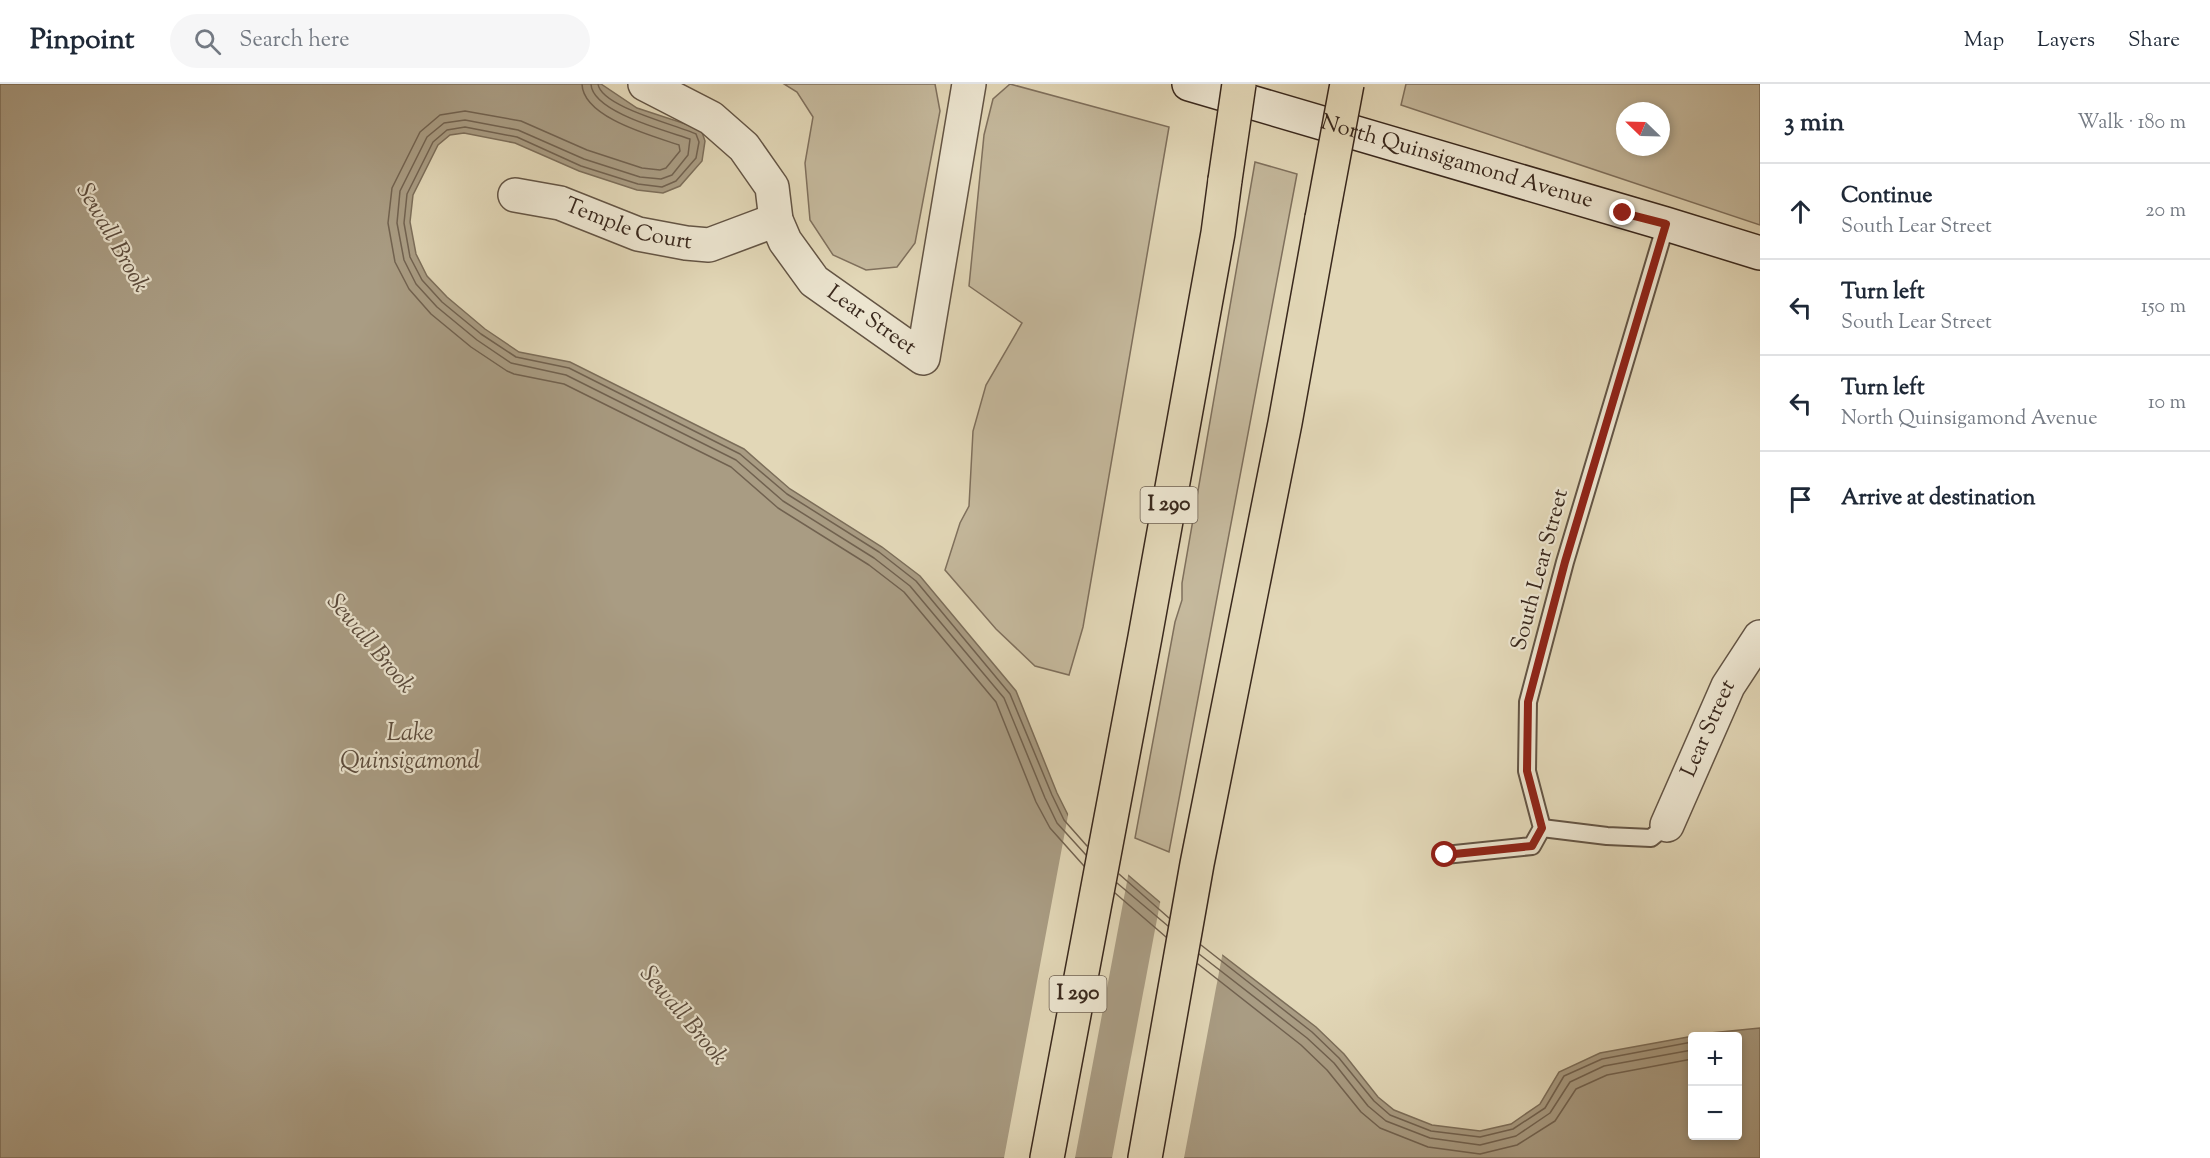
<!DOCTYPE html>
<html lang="en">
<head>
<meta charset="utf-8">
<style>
	body { margin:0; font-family:"Sorts Mill Goudy",serif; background:#f6f6f7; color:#1f2937 }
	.controls { position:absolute; right:18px; bottom:18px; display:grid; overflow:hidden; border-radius:6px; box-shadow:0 3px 9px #0003 }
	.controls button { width:54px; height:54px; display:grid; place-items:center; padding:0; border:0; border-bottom:2px solid #e0e1e3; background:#fff; color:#1f2937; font:30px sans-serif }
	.compass { position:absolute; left:1616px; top:18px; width:54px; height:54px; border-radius:50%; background:#fff; box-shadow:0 3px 9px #0003; rotate:293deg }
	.stop { position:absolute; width:18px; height:18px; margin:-14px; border:4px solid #8f2418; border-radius:50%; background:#fff }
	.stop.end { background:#8f2418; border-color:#fff; box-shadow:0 2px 6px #0008 }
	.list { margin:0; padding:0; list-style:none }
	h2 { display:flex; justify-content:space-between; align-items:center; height:78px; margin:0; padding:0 24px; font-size:26px }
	h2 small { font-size:20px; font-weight:400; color:#747a83 }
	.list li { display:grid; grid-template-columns:39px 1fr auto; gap:18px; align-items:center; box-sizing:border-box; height:96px; padding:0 24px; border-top:2px solid #e0e1e3 }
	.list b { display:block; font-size:22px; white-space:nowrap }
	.list p { margin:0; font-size:20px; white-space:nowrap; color:#747a83 }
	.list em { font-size:20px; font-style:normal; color:#747a83 }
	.icon { flex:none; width:33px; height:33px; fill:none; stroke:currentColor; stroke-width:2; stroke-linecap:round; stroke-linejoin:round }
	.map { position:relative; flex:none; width:1760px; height:1074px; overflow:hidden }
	header { display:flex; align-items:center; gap:36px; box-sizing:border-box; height:84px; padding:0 30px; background:#fff; border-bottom:2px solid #e0e1e3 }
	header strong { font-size:28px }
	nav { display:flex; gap:33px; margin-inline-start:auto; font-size:21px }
	.search { width:420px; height:54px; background:#f6f6f7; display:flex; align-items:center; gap:15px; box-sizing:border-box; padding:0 21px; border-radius:33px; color:#747a83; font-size:22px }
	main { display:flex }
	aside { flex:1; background:#fff }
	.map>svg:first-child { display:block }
	.green { fill:#c5b99d; stroke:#7f705d; stroke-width:1.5; fill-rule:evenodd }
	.water { fill:#a99c83; stroke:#7c6e5a; stroke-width:1.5; fill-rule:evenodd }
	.pier { fill:#e2d7b7 }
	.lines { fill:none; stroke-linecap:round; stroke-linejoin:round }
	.shore { stroke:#716250; stroke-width:1.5 }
	.lane-casing { stroke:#635444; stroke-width:20 }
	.street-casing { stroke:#635444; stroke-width:36 }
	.secondary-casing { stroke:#39281d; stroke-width:36 }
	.highway-casing { stroke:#39281d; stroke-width:36 }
	.lane { stroke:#ece5d0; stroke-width:16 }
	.street { stroke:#ece5d0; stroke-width:33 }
	.secondary { stroke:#ece5d0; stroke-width:33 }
	.highway { stroke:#e2d7b7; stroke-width:33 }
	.highway-bridge-casing { stroke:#39281d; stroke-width:36; stroke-linecap:butt }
	.highway-bridge { stroke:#e2d7b7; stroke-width:33 }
	.route { stroke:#8f2418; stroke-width:8 }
	.labels { text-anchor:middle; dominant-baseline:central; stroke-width:4.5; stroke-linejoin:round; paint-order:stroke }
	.shield { fill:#ece5d0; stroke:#6f6153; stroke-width:1.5 }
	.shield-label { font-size:21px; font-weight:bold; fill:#39281d }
	.street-label { font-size:22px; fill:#39281d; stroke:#ece5d0 }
	.water-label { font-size:24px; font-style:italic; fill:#5b4b3c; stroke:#ece5d0 }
</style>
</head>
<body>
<header>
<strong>Pinpoint</strong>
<div class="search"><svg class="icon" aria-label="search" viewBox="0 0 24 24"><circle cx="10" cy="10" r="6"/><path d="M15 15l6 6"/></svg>Search here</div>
<nav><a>Map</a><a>Layers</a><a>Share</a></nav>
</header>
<main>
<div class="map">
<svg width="1760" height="1074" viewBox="0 0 1760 1074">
	<rect width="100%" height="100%" fill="#e2d7b7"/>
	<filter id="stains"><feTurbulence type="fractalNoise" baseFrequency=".00333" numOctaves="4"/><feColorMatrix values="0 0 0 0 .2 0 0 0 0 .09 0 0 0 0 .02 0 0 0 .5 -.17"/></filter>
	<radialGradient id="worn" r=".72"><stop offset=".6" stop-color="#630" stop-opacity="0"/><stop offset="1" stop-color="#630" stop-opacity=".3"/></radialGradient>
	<!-- green -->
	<g class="green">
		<polygon points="784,0 935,0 940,27 915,159 897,183 866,186 833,171 810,136 805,79 813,33 797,8"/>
		<polygon points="1010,0 1169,43 1083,543 1069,591 1035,582 996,545 945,486 960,439 969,422 973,347 986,301 1022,239 969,202 984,51 993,15"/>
		<path d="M1406 0H1760V141L1401 21ZM1625 27H1661V63H1625Z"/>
		<polygon points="1255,78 1297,90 1169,768 1135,754 1175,538 1182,516 1182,499"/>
	</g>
	<!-- water -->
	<path class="water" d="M0 0H601L637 24 701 45 705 57 702 77 680 102 663 109 637 106 579 87 515 59 464 49 450 51 438 61 413 111 410 138 416 170 427 192 447 213 485 245 519 268 570 278 744 365 790 405 882 463 920 492 1016 607 1057 709 1069 733 1101 768 1217 867 1316 943 1344 970 1378 1013 1394 1026 1432 1041 1480 1047 1511 1040 1540 1020 1559 988 1600 969 1710 949 1760 944V1074H0ZM1692 952H1738V1052H1692Z"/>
	<!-- pier -->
	<g class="pier">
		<polygon points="1069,726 1103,765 1129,787 1075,1074 1004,1074"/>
		<polygon points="1161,814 1223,867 1184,1074 1112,1074"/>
	</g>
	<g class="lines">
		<!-- shore -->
		<g class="shore">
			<path d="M582 0C583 34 653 52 679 61L680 67 666 84 660 86 642 84 587 66 521 37 465 27 440 31 420 48 392 104 388 139 395 178 409 205 431 230 471 263 507 287 514 290 564 300 731 383 778 424 869 481 904 508 996 618 1036 718 1050 744 1084 782"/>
			<path d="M591 0C592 28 667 47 690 55L688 71 672 91 661 95 640 93 584 75 518 46 465 36 444 39 427 53 400 107 397 139 404 176 416 200 437 223 477 256 511 279 566 291 736 376 783 417 874 474 910 502 1004 614 1045 714 1057 739 1086 771"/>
			<path d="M598 0C601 23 677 41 696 50L699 58 696 74 676 97 662 103 638 100 581 82 517 53 465 43 447 46 433 58 407 110 404 139 410 173 422 196 442 218 481 250 516 273 569 284 740 370 787 410 879 468 916 497 1010 610 1052 711 1064 736 1087 762"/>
			<polyline points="1119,790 1169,834"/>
			<polyline points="1117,799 1168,842"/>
			<polyline points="1115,809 1166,853"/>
			<polyline points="1201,861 1312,948 1339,974 1374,1017 1390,1031 1431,1047 1480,1053 1513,1045 1545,1024 1564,992 1602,975 1692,958"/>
			<polyline points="1199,870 1307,954 1334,979 1368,1022 1386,1037 1430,1054 1480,1061 1516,1052 1550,1029 1570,998 1604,982 1692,966"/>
			<polyline points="1198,880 1301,961 1327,986 1361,1028 1380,1044 1428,1063 1480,1070 1517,1061 1555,1037 1576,1005 1607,991 1692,975"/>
		</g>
		<defs>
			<g id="lane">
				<polyline points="1542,744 1607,752 1651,754 1667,741"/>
				<polyline points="1445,771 1532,762 1542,744 1527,687 1528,618 1565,478 1666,140"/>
			</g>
			<g id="street">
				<path id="s1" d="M645 0 711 34 744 63 772 103 776 136 785 157 814 197 923 274 969 0"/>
				<path id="s2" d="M515 111 560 119 638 150 686 159 709 161 776 136"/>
				<path id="s3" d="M1667 741 1728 602 1760 553"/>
			</g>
			<g id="secondary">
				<path id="s4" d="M1189 0 1666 140 1760 169"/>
			</g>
			<g id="highway">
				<polyline points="1047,1074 1145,553 1218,149 1225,96"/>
				<polyline points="1145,1074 1197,780 1285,339 1322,134"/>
			</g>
		</defs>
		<!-- lane casing -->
		<use href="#lane" class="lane-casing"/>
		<!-- street casing -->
		<use href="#street" class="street-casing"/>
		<!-- secondary casing -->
		<use href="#secondary" class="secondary-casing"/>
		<!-- highway casing -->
		<use href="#highway" class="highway-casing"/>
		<!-- lane -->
		<use href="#lane" class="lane"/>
		<!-- street -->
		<use href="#street" class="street"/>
		<!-- secondary -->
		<use href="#secondary" class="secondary"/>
		<!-- highway -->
		<use href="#highway" class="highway"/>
		<defs>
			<g id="highway-bridge">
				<polyline points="1225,96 1239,0"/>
				<polyline points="1322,134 1347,0"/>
			</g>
		</defs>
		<!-- highway-bridge casing -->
		<use href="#highway-bridge" class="highway-bridge-casing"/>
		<!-- highway-bridge -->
		<use href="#highway-bridge" class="highway-bridge"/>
	</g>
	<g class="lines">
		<!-- route -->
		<polyline class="route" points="1445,771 1532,762 1542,744 1527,687 1528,618 1565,478 1666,140 1623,129"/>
	</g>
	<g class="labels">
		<!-- shield labels -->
		<g class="shield">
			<rect x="1140.5" y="403" width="57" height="36" rx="4.5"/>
			<rect x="1049.5" y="892" width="57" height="36" rx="4.5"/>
		</g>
		<g class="shield-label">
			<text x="1169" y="421">I 290</text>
			<text x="1078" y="910">I 290</text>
		</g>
		<!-- street labels -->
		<g class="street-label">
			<text stroke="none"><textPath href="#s4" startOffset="279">North Quinsigamond Avenue</textPath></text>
			<text stroke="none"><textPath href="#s2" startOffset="118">Temple Court</textPath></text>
			<text stroke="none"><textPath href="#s1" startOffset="342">Lear Street</textPath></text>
			<text transform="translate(1541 486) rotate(-75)">South Lear Street</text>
			<text stroke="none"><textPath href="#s3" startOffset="105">Lear Street</textPath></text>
		</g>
		<!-- water labels -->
		<g class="water-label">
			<text transform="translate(112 154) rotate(60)">Sewall Brook</text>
			<text transform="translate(370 560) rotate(50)">Sewall Brook</text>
			<text x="410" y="650">Lake<tspan x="410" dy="28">Quinsigamond</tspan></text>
			<text transform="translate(683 932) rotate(50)">Sewall Brook</text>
		</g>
	</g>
	<rect width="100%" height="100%" filter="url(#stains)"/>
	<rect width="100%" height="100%" fill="url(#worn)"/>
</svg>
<div class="controls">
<button>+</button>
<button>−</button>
</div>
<svg class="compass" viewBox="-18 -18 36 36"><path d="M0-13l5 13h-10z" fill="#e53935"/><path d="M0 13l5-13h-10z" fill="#747a83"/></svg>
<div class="stop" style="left:1445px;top:771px"></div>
<div class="stop end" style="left:1623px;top:129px"></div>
</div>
<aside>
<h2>3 min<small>Walk · 180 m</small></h2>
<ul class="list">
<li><svg class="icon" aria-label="ahead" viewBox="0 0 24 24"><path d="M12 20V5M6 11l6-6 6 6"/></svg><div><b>Continue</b><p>South Lear Street</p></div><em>20 m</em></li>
<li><svg class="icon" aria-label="left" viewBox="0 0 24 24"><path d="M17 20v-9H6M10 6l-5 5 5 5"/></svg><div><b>Turn left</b><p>South Lear Street</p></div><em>150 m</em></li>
<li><svg class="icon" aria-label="left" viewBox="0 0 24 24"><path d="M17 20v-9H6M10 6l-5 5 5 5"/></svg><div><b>Turn left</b><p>North Quinsigamond Avenue</p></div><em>10 m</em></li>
<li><svg class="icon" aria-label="arrive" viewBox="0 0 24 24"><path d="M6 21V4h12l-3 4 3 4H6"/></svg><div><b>Arrive at destination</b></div></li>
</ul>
</aside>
</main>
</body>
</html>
